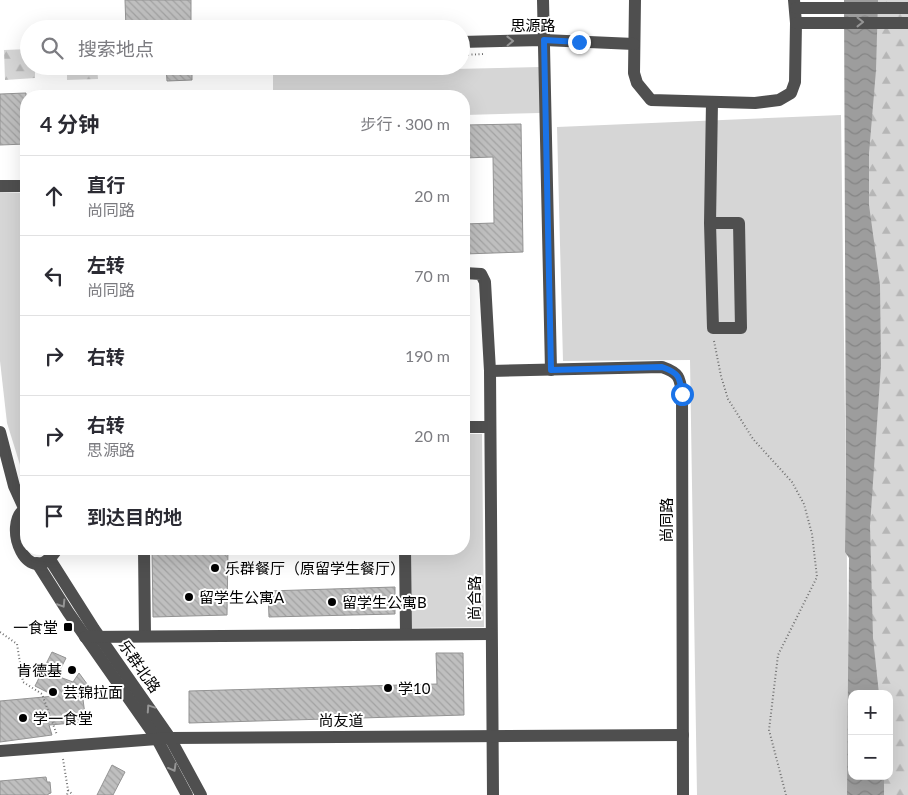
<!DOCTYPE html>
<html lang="zh">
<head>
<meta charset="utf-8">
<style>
	body { margin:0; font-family:Lato,"Noto Sans SC",sans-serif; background:#f7f7f7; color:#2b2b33 }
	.controls { position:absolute; right:15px; bottom:15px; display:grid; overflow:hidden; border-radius:10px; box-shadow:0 5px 20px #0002 }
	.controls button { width:45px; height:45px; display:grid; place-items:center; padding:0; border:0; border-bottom:1px solid #e1e1e2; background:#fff; color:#2b2b33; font:25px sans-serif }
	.stop { position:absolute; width:15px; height:15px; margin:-11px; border:4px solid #1a73e8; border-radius:50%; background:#fff }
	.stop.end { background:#1a73e8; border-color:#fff; box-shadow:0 1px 5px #0008 }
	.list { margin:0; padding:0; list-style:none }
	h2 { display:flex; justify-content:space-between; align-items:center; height:65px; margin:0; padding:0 20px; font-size:21px }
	h2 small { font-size:16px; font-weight:400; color:#7c7c81 }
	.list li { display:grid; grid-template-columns:32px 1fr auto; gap:15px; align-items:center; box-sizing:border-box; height:80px; padding:0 20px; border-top:1px solid #e1e1e2 }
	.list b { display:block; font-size:19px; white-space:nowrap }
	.list p { margin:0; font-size:16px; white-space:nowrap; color:#7c7c81 }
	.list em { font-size:16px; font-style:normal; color:#7c7c81 }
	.icon { flex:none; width:28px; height:28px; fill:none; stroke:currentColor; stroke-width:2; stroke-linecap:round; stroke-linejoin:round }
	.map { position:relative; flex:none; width:908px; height:795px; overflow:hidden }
	.search { position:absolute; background:#fff; box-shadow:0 5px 20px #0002; left:20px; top:20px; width:450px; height:55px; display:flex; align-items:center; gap:12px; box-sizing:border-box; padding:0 18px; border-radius:28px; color:#7c7c81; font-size:19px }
	.panel { position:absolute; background:#fff; box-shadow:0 5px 20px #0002; left:20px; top:90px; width:450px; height:465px; border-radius:20px }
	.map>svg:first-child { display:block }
	.forest { fill:url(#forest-firs) }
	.park { fill:#d6d6d6 }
	.water { fill:url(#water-waves) }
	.building { fill:url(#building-back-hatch); stroke:#939393 }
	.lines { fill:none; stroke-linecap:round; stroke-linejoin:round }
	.path { stroke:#717171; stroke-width:2; stroke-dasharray:1 2.5; stroke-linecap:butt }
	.minor { stroke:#4f4f4f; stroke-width:12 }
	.oneway { stroke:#959595 }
	.route { stroke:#1a73e8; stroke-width:6 }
	.poi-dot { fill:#000; stroke:#fff; stroke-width:2 }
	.labels { text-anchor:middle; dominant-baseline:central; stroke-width:4; stroke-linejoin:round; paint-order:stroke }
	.street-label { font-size:15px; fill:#000; stroke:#fff }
	.poi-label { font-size:15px; fill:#000; stroke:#fff; text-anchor:start }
</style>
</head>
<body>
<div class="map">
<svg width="908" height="795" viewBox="0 0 908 795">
	<defs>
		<pattern id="forest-firs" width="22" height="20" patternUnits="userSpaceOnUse" patternTransform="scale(1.25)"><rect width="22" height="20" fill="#d6d6d6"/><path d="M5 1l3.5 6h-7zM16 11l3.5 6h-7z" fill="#b6b6b6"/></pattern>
		<pattern id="water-waves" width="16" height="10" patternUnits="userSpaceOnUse" patternTransform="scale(1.25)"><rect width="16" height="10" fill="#9d9d9d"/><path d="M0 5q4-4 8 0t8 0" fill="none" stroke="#858585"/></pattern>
		<pattern id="building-back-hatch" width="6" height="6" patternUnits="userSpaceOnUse" patternTransform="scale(1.25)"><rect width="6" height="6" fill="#bfbfbf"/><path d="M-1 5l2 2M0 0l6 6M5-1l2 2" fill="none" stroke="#a2a2a2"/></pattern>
	</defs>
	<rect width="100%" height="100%" fill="#fff"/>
	<!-- forest -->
	<g class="forest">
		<polygon points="870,0 908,0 908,795 865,795 864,776 889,776 889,694 864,694"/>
		<polygon points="29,49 29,66 35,66 35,78 5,80 4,50"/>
		<polygon points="67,66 97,66 98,79 67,80"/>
	</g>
	<!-- park -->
	<g class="park">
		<polygon points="540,67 540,113 464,115 464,96 273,96 273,73"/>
		<polygon points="841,115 850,795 697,795 690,360 563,361 557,127"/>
		<polygon points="0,192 26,193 26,484 7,423 0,361"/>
		<polygon points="464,434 482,434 484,627 410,628 410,549 464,549"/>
	</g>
	<!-- water -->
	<polygon class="water" points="844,0 878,0 876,70 869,153 869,205 880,285 881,365 870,526 873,638 879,694 852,694 852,776 884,776 884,795 847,795 849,558 845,552 846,490"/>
	<!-- building -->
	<g class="building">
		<polygon points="125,0 191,0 191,29 126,29"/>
		<polygon points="166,66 192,66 192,80 167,81"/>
		<polygon points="26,93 26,144 0,145 0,94"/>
		<polygon points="521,124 523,252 464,254 464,224 494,223 493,157 464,158 464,125"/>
		<polygon points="152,549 228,549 227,615 153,617"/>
		<polygon points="395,587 395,614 269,617 268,591"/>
		<polygon points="52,652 66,658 57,676 73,682 79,673 90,688 82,692 86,722 49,725 52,735 0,742 0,701 55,696 35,686"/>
		<polygon points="436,653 463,653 464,715 189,723 189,691 437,684"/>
		<polygon points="112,765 125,772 113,795 97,795"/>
		<polygon points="46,777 47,782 50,782 51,793 48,794 48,795 0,795 0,781"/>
	</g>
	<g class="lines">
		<!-- path -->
		<g class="path">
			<polyline points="461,55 485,54"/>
			<polyline points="714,341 721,376 728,399 753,439 792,482 804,504 812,534 817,577 778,655 769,730 786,795"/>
			<polyline points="0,632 17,644 23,682 42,694 57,735"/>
			<polyline points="63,759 68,790 67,795"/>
			<polyline points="68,790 73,795"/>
		</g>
		<!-- minor -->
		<g class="minor">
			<polyline points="543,0 551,370"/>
			<polyline points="635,0 634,73 637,83 651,100 755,103 779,100 791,93 795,82 796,23 794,0"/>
			<polyline points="796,8 908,8"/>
			<polyline points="796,23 908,23"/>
			<polyline points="461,42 544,40 634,44"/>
			<polyline points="0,186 26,186"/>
			<polyline points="710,223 739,223 741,328 713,328 710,223 712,102"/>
			<polyline points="464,273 481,274 485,282 490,371 493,795"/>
			<path d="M490 371 662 367C679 373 680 377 682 394L683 795"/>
			<polyline points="464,427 489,427"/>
			<polyline points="0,432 14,486 24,508"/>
			<path d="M26 508C0 524 29 594 57 549"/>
			<polyline points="144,549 145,636"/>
			<polyline points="405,549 406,634"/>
			<polyline points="49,558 94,629 170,738 201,795"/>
			<polyline points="37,563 68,612 157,739 187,795"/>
			<polyline points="85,637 491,634"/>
			<polyline points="0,751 170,738 683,735"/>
		</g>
	</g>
	<!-- one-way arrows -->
	<defs><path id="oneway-chevron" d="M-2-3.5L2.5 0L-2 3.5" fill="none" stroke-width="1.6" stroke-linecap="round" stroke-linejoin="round" transform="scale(1.25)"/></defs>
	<g class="oneway">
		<use href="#oneway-chevron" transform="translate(860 22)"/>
		<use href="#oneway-chevron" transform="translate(510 41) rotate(-1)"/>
		<use href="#oneway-chevron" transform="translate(62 604) rotate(58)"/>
		<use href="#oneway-chevron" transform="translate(150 708) rotate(-124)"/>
		<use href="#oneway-chevron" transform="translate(173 768) rotate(61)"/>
	</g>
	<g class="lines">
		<!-- route -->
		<path class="route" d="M579 42 544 40 551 370 662 367C679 373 680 377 682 394"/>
	</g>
	<!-- markers -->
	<g class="poi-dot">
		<circle cx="215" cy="568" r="5"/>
		<circle cx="189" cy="597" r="5"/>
		<circle cx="332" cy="602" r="5"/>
		<rect x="63" y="622" width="10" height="10" rx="2.5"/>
		<circle cx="72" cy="670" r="5"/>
		<circle cx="388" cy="688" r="5"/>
		<circle cx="53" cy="692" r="5"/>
		<circle cx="23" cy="718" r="5"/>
	</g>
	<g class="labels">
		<!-- street labels -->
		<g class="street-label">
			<text x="533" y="25">思源路</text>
			<text transform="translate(666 520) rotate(-90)">尚同路</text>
			<text transform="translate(474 598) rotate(-90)">尚合路</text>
			<text transform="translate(140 666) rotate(55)">乐群北路</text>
			<text x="341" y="720">尚友道</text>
		</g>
		<!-- poi labels -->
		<g class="poi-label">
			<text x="225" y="568">乐群餐厅（原留学生餐厅）</text>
			<text x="199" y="597">留学生公寓A</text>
			<text x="342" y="602">留学生公寓B</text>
			<text x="58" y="627" text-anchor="end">一食堂</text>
			<text x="62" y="670" text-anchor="end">肯德基</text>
			<text x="398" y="688">学10</text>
			<text x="63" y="692">芸锦拉面</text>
			<text x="33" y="718">学一食堂</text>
		</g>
	</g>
</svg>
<div class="controls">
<button>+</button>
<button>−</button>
</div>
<div class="stop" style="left:682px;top:394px"></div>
<div class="stop end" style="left:579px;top:42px"></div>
<div class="search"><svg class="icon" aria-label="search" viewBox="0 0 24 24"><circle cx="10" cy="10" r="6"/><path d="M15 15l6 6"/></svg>搜索地点</div>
<section class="panel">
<h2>4 分钟<small>步行 · 300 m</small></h2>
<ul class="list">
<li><svg class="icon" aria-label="ahead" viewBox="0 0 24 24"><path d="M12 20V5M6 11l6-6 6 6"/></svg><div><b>直行</b><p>尚同路</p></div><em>20 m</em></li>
<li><svg class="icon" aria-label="left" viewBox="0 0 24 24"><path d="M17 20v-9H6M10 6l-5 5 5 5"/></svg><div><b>左转</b><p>尚同路</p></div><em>70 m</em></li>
<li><svg class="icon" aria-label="right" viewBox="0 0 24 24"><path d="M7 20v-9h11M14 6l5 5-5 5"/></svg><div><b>右转</b></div><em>190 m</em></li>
<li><svg class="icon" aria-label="right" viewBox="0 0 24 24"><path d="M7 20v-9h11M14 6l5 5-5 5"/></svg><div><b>右转</b><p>思源路</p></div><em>20 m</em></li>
<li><svg class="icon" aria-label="arrive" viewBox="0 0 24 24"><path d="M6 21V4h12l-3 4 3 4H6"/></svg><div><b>到达目的地</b></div></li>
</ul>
</section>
</div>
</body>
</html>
